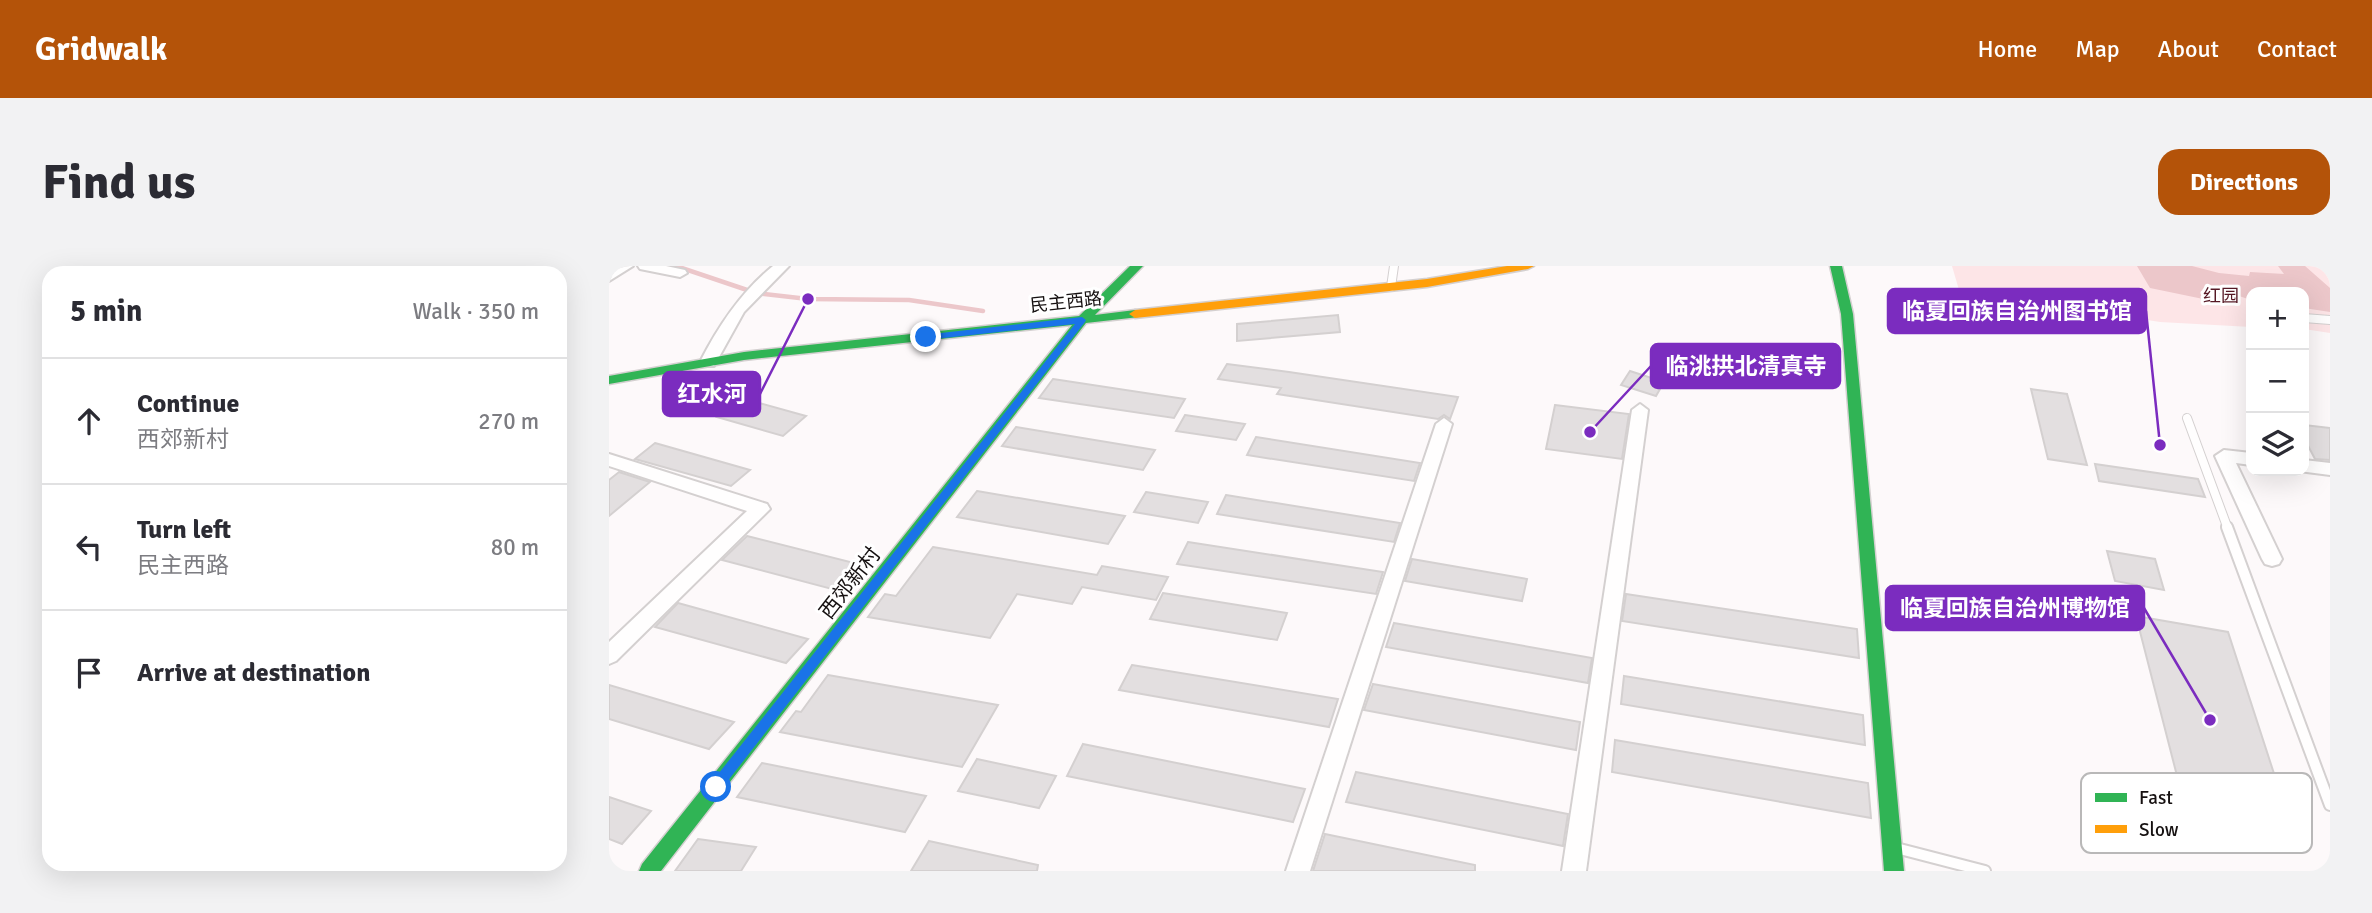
<!DOCTYPE html>
<html lang="en">
<head>
<meta charset="utf-8">
<style>
	body { margin:0; font-family:Signika,"Noto Sans SC",sans-serif; background:#f2f2f3; color:#2b2b33 }
	.controls { position:absolute; right:21px; top:21px; display:grid; overflow:hidden; border-radius:14px; box-shadow:0 7px 28px #0002 }
	.controls button { width:63px; height:63px; display:grid; place-items:center; padding:0; border:0; border-bottom:2px solid #e1e1e2; background:#fff; color:#2b2b33; font:35px sans-serif }
	.stop { position:absolute; width:21px; height:21px; margin:-16px; border:5px solid #1a73e8; border-radius:50%; background:#fff }
	.stop.end { background:#1a73e8; border-color:#fff; box-shadow:0 2px 7px #0008 }
	.list { margin:0; padding:0; list-style:none }
	h2 { display:flex; justify-content:space-between; align-items:center; height:91px; margin:0; padding:0 28px; font-size:30px }
	h2 small { font-size:23px; font-weight:400; color:#7c7c81 }
	.list li { display:grid; grid-template-columns:46px 1fr auto; gap:21px; align-items:center; box-sizing:border-box; height:126px; padding:0 28px; border-top:2px solid #e1e1e2 }
	.list b { display:block; font-size:26px; white-space:nowrap }
	.list p { margin:0; font-size:23px; white-space:nowrap; color:#7c7c81 }
	.list em { font-size:23px; font-style:normal; color:#7c7c81 }
	.icon { flex:none; width:38px; height:38px; fill:none; stroke:currentColor; stroke-width:2; stroke-linecap:round; stroke-linejoin:round }
	.map { position:relative; flex:none; width:1721px; height:605px; overflow:hidden; border-radius:21px }
	header { display:flex; align-items:center; gap:42px; box-sizing:border-box; height:98px; padding:0 35px; background:#b45309; color:#fff }
	header strong { font-size:33px }
	nav { display:flex; gap:38px; margin-inline-start:auto; font-size:24px }
	.intro { display:flex; align-items:center; justify-content:space-between; box-sizing:border-box; height:168px; padding:0 42px }
	h1 { margin:0; font-size:49px }
	.button { padding:18px 32px; border-radius:21px; background:#b45309; color:#fff; font-size:24px; font-weight:700 }
	main { display:flex; gap:42px; padding:0 42px }
	aside { flex:1; background:#fff; border-radius:21px; box-shadow:0 7px 28px #0002 }
	.map>svg:first-child { display:block }
	.green { fill:#fde5e7 }
	.water { fill:#ecc7ca }
	.lines { fill:none; stroke-linecap:round; stroke-linejoin:round }
	.stream { stroke:#ecc7ca; stroke-width:4.5 }
	.building { fill:#e3dfe0; stroke:#d4d0d0; stroke-width:2 }
	.lane-far1-casing { stroke:#d4d0d0; stroke-width:10 }
	.lane-casing { stroke:#d4d0d0; stroke-width:14 }
	.street-casing { stroke:#d4d0d0; stroke-width:4 }
	.fast-casing { stroke:#d4d0d0; stroke-width:3 }
	.slow-casing { stroke:#d4d0d0; stroke-width:3 }
	.lane-far1 { stroke:#fffefe; stroke-width:8 }
	.lane { stroke:#fffefe; stroke-width:10 }
	.street { fill:#fffefe; fill-rule:evenodd }
	.fast { fill:#30b455; fill-rule:evenodd }
	.slow { fill:#ff9f0a; fill-rule:evenodd }
	.route { fill:#1a73e8 }
	.labels { text-anchor:middle; dominant-baseline:central; stroke-width:6; stroke-linejoin:round; paint-order:stroke }
	.far-park-label { font-size:18px; fill:#561925; stroke:#fff }
	.far-street-label { font-size:18px; fill:#161111; stroke:#fff }
	.street-label { font-size:21px; fill:#161111; stroke:#fff }
	.key { fill:#fff; stroke:#b9b8b8; stroke-width:2 }
	.key-label { font-size:19px; fill:#161111 }
	.leader { fill:none; stroke:#7b2cbf; stroke-width:2.5 }
	.callout-dot { fill:#7b2cbf; stroke:#fff; stroke-width:2.5 }
	.callout { fill:#7b2cbf; stroke:#7b2cbf; stroke-width:2.5 }
	.callout-label { font-size:23px; text-anchor:middle; font-weight:bold; fill:#fff }
</style>
</head>
<body>
<header>
<strong>Gridwalk</strong>
<nav><a>Home</a><a>Map</a><a>About</a><a>Contact</a></nav>
</header>
<div class="intro"><h1>Find us</h1><a class="button">Directions</a></div>
<main>
<aside>
<h2>5 min<small>Walk · 350 m</small></h2>
<ul class="list">
<li><svg class="icon" aria-label="ahead" viewBox="0 0 24 24"><path d="M12 20V5M6 11l6-6 6 6"/></svg><div><b>Continue</b><p>西郊新村</p></div><em>270 m</em></li>
<li><svg class="icon" aria-label="left" viewBox="0 0 24 24"><path d="M17 20v-9H6M10 6l-5 5 5 5"/></svg><div><b>Turn left</b><p>民主西路</p></div><em>80 m</em></li>
<li><svg class="icon" aria-label="arrive" viewBox="0 0 24 24"><path d="M6 21V4h12l-3 4 3 4H6"/></svg><div><b>Arrive at destination</b></div></li>
</ul>
</aside>
<div class="map">
<svg width="1721" height="605" viewBox="0 0 1721 605">
	<rect width="100%" height="100%" fill="#fdf9fa"/>
	<!-- green -->
	<polygon class="green" points="1343,0 1721,0 1721,67 1695,63 1695,26 1642,26 1642,61 1551,56 1350,24"/>
	<!-- water -->
	<polygon class="water" points="1528,0 1583,0 1610,7 1640,10 1641,6 1675,8 1669,0 1696,0 1721,22 1721,46 1695,42 1695,26 1642,26 1642,34 1615,25 1599,34 1541,22"/>
	<g class="lines">
		<!-- stream -->
		<polyline class="stream" points="58,0 70,1 147,27 199,33 300,34 374,45"/>
	</g>
	<!-- building -->
	<g class="building">
		<polygon points="729,49 731,66 628,75 628,58"/>
		<polygon points="618,98 680,106 849,131 841,153 835,149 829,153 668,128 672,122 609,113"/>
		<polygon points="1021,105 1055,116 1047,130 1012,119"/>
		<polygon points="444,113 576,133 565,152 430,132"/>
		<polygon points="1422,123 1458,128 1478,199 1439,193"/>
		<polygon points="132,132 197,150 174,170 108,151"/>
		<polygon points="946,139 1020,148 1013,193 937,183"/>
		<polygon points="576,149 636,158 627,174 567,165"/>
		<polygon points="1695,159 1721,162 1721,194 1706,193 1695,172"/>
		<polygon points="407,161 546,184 534,204 393,180"/>
		<polygon points="647,171 811,197 805,215 638,189"/>
		<polygon points="46,177 141,204 122,220 26,193"/>
		<polygon points="1486,198 1589,213 1596,231 1490,215"/>
		<polygon points="10,206 41,216 0,250 0,214"/>
		<polygon points="368,225 516,250 499,278 348,251"/>
		<polygon points="537,226 599,236 589,257 525,246"/>
		<polygon points="617,229 791,257 785,276 608,248"/>
		<polygon points="138,270 261,301 238,327 113,294"/>
		<polygon points="579,276 774,306 767,328 568,298"/>
		<polygon points="324,281 488,309 493,300 559,311 547,334 473,321 463,338 408,328 381,372 259,351 276,328 287,330"/>
		<polygon points="1498,285 1546,293 1555,324 1506,315"/>
		<polygon points="803,293 918,313 913,335 796,315"/>
		<polygon points="554,327 678,347 668,374 541,353"/>
		<polygon points="1017,328 1248,363 1250,392 1013,355"/>
		<polygon points="69,337 199,373 177,397 46,361"/>
		<polygon points="1527,350 1619,366 1683,563 1576,541"/>
		<polygon points="785,357 983,392 979,417 777,381"/>
		<polygon points="523,399 729,433 720,461 510,424"/>
		<polygon points="219,409 389,439 353,501 171,466 187,445 192,446"/>
		<polygon points="1015,410 1254,449 1256,479 1012,438"/>
		<polygon points="764,418 971,456 967,484 755,444"/>
		<polygon points="0,419 125,456 100,483 0,453"/>
		<polygon points="1006,474 1259,517 1262,552 1003,506"/>
		<polygon points="474,478 696,523 684,556 458,510"/>
		<polygon points="368,493 447,510 430,542 349,525"/>
		<polygon points="153,497 317,530 296,566 128,531"/>
		<polygon points="747,506 959,548 954,580 737,536"/>
		<polygon points="0,531 42,545 13,578 0,573"/>
		<polygon points="716,568 866,599 866,605 704,605"/>
		<polygon points="89,573 147,581 132,605 66,605"/>
		<polygon points="320,575 429,599 428,605 302,605"/>
	</g>
	<g class="lines">
		<defs>
			<g id="lane-far1">
				<polyline points="782,21 785,0"/>
				<polyline points="1695,52 1721,54"/>
				<polyline points="1578,152 1619,263"/>
			</g>
			<g id="lane">
				<polyline points="1618,261 1721,539"/>
				<polyline points="1287,582 1376,605"/>
			</g>
			<g id="street">
				<polygon points="7,0 24,0 0,15 0,5"/>
				<polygon points="29,0 57,0 76,4 78,7 71,11 31,3"/>
				<path d="M164 0H180L135 46 105 100H93L91 96C110 59 132 26 164 0Z"/>
				<polygon points="1031,138 1039,144 977,605 953,605 1023,144"/>
				<polygon points="835,152 843,158 701,605 677,605 827,158"/>
				<polygon points="1615,184 1642,187 1642,199 1627,197 1673,293 1670,298 1663,300 1656,298 1653,293 1606,190"/>
				<polygon points="0,188 158,238 161,243 7,395 0,398 0,376 138,245 0,200"/>
				<polygon points="1695,194 1721,197 1721,209 1690,205 1695,205"/>
			</g>
			<g id="fast">
				<polygon points="521,0 534,0 486,49 526,44 530,45 530,51 477,57 52,605 30,605 33,598 463,59 135,94 0,118 0,110 135,86 470,50"/>
				<polygon points="1221,0 1233,0 1244,48 1295,605 1275,605 1232,48"/>
			</g>
			<polygon id="slow" points="898,0 925,0 919,3 818,21 526,52 520,48 526,44 818,13"/>
		</defs>
		<!-- lane-far1 casing -->
		<use href="#lane-far1" class="lane-far1-casing"/>
		<!-- lane casing -->
		<use href="#lane" class="lane-casing"/>
		<!-- street casing -->
		<use href="#street" class="street-casing"/>
		<!-- fast casing -->
		<use href="#fast" class="fast-casing"/>
		<!-- slow casing -->
		<use href="#slow" class="slow-casing"/>
		<!-- lane-far1 -->
		<use href="#lane-far1" class="lane-far1"/>
		<!-- lane -->
		<use href="#lane" class="lane"/>
		<!-- street -->
		<use href="#street" class="street"/>
		<!-- fast -->
		<use href="#fast" class="fast"/>
		<!-- slow -->
		<use href="#slow" class="slow"/>
	</g>
	<!-- route -->
	<polygon class="route" points="473,51 477,54 476,56 111,525 102,525 102,517 466,58 317,74 314,73 314,69"/>
	<g class="labels">
		<!-- far-park labels -->
		<g class="far-park-label">
			<text x="1612" y="30">红园</text>
		</g>
		<!-- far-street labels -->
		<g class="far-street-label">
			<text transform="translate(457 36) rotate(-6)">民主西路</text>
		</g>
		<!-- street labels -->
		<g class="street-label">
			<text transform="translate(241 317) rotate(-52)">西郊新村</text>
		</g>
	</g>
	<!-- legend -->
	<rect x="1472" y="507" width="231" height="80" rx="10" class="key"/>
	<rect x="1486" y="527" width="32" height="9" fill="#30b455"/>
	<rect x="1486" y="559" width="32" height="8" fill="#ff9f0a"/>
	<g class="key-label">
		<text x="1530" y="538">Fast</text>
		<text x="1530" y="570">Slow</text>
	</g>
	<!-- callouts -->
	<path class="leader" d="M1551 179L1537 45M981 166L1042 100M199 33L151 128M1601 454L1535 342"/>
	<g class="callout-dot">
		<circle cx="1551" cy="179" r="7"/>
		<circle cx="981" cy="166" r="7"/>
		<circle cx="199" cy="33" r="7"/>
		<circle cx="1601" cy="454" r="7"/>
	</g>
	<g class="callout">
		<rect x="1279" y="23" width="258" height="44" rx="7"/>
		<rect x="1042" y="78" width="189" height="44" rx="7"/>
		<rect x="54" y="106" width="97" height="44" rx="7"/>
		<rect x="1277" y="320" width="258" height="44" rx="7"/>
	</g>
	<g class="callout-label">
		<text x="1408" y="53">临夏回族自治州图书馆</text>
		<text x="1137" y="108">临洮拱北清真寺</text>
		<text x="103" y="136">红水河</text>
		<text x="1406" y="350">临夏回族自治州博物馆</text>
	</g>
</svg>
<div class="controls">
<button>+</button>
<button>−</button>
<button><svg class="icon" aria-label="layers" viewBox="0 0 24 24"><path d="M12 4l9 5-9 5-9-5zM3 14l9 5 9-5"/></svg></button>
</div>
<div class="stop" style="left:107px;top:521px"></div>
<div class="stop end" style="left:317px;top:71px"></div>
</div>
</main>
</body>
</html>
